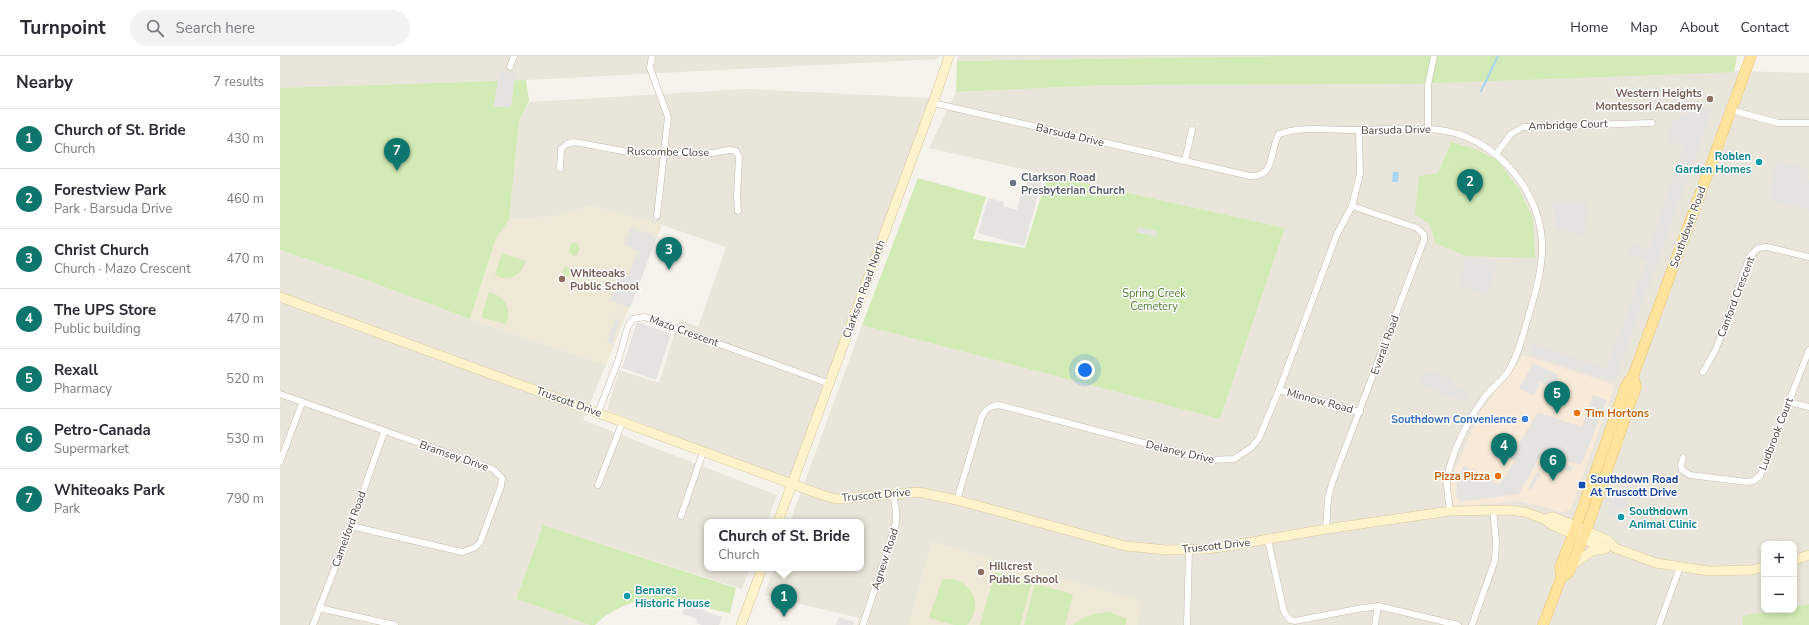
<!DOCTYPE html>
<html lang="en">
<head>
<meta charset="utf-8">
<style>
	body { margin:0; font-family:"Nunito Sans",sans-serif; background:#f2f2f3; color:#2b2b33 }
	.controls { position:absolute; right:12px; bottom:12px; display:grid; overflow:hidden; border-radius:8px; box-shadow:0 2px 6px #0003 }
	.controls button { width:36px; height:36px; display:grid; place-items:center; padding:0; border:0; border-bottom:1px solid #e1e1e2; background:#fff; color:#2b2b33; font:20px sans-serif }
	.you { position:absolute; left:805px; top:314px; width:14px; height:14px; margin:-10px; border:3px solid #fff; border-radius:50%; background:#1a73e8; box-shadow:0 0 0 6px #1a73e833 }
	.badge { display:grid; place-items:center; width:26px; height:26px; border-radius:50%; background:#0f766e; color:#fff; font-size:13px; font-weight:700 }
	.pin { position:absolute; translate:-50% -33px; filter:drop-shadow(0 1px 2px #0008) }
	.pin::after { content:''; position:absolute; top:21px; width:14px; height:12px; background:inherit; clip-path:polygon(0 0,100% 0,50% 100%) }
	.popup { position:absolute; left:424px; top:463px; width:160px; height:52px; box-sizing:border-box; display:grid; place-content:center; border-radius:8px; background:#fff; filter:drop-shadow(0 1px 3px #0005); font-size:13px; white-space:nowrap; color:#7c7c81 }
	.popup b { font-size:15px; color:#2b2b33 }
	.popup::after { content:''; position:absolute; left:50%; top:100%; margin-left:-8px; border:8px solid transparent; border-top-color:#fff }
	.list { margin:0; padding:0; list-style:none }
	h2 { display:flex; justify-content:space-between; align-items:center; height:52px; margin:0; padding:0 16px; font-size:17px }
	h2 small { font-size:13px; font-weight:400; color:#7c7c81 }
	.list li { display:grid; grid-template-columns:26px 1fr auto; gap:12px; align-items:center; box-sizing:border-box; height:60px; padding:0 16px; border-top:1px solid #e1e1e2 }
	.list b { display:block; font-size:15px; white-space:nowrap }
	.list p { margin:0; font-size:13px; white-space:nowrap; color:#7c7c81 }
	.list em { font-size:13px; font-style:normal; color:#7c7c81 }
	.icon { flex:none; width:22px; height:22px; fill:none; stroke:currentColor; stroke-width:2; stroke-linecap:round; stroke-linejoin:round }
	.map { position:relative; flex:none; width:1529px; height:569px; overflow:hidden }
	header { display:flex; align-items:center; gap:24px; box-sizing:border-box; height:56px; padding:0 20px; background:#fff; border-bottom:1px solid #e1e1e2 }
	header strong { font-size:19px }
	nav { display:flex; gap:22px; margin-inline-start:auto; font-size:14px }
	.search { width:280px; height:36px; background:#f2f2f3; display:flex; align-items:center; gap:10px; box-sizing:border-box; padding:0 14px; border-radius:22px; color:#7c7c81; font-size:15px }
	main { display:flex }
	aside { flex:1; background:#fff }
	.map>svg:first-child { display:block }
	.residential { fill:#eae5da; fill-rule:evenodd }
	.commercial { fill:#f7ead8 }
	.education { fill:#efe8d6 }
	.green { fill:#d2eab5 }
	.parking { fill:#e5e3e0 }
	.water { fill:#a9d4f2 }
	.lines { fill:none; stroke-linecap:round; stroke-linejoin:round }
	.stream { stroke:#a9d4f2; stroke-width:2 }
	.street-casing { stroke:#c2bbae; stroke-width:7 }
	.secondary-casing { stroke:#d6c79b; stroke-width:10 }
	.primary-casing { stroke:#e6c16a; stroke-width:11 }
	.street { stroke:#fff; stroke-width:6 }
	.secondary { stroke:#fff3cd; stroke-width:9 }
	.primary { stroke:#ffe39c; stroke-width:10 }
	.education-dot { fill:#8d6e63; stroke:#fff; stroke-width:1.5 }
	.culture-dot { fill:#0f9aa8; stroke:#fff; stroke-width:1.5 }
	.worship-dot { fill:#6b7280; stroke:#fff; stroke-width:1.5 }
	.food-dot { fill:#e8710a; stroke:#fff; stroke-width:1.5 }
	.shop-dot { fill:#3f7fe0; stroke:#fff; stroke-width:1.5 }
	.transit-dot { fill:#1a4fb4; stroke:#fff; stroke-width:1.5 }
	.labels { text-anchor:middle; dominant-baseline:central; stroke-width:3; stroke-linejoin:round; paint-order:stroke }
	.education-label { font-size:11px; font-weight:bold; fill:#785e54; stroke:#fff; text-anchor:start }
	.street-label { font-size:11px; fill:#4b4439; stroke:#fff }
	.culture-label { font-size:11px; font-weight:bold; fill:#0d838f; stroke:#fff; text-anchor:start }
	.worship-label { font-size:11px; font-weight:bold; fill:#5b616d; stroke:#fff; text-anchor:start }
	.park-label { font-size:11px; fill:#4a7f2a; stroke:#fff }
	.food-label { font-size:11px; font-weight:bold; fill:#c56008; stroke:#fff; text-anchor:start }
	.shop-label { font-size:11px; font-weight:bold; fill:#366cbe; stroke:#fff; text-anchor:end }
	.transit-label { font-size:11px; font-weight:bold; fill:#164399; stroke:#fff; text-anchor:start }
</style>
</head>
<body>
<header>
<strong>Turnpoint</strong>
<div class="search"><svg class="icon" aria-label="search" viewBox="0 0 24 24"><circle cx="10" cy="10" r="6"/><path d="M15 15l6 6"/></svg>Search here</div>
<nav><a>Home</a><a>Map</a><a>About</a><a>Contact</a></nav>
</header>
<main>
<aside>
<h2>Nearby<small>7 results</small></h2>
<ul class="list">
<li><span class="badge">1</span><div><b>Church of St. Bride</b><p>Church</p></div><em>430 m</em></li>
<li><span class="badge">2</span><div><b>Forestview Park</b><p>Park · Barsuda Drive</p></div><em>460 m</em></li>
<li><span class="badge">3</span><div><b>Christ Church</b><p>Church · Mazo Crescent</p></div><em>470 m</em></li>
<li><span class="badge">4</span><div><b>The UPS Store</b><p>Public building</p></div><em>470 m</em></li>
<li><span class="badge">5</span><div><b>Rexall</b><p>Pharmacy</p></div><em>520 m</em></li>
<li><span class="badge">6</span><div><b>Petro-Canada</b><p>Supermarket</p></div><em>530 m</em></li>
<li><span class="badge">7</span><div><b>Whiteoaks Park</b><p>Park</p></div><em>790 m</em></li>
</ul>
</aside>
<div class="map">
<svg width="1529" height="569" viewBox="0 0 1529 569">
	<rect width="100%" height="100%" fill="#f6f3ec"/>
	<!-- residential -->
	<g class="residential">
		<polygon points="0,0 659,0 658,3 246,24 0,32"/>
		<polygon points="679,0 1005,0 677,5"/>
		<path d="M1461 15 1529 17V548L1514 551V488H1484V554H1498L1462 560 1463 569H857L863 546 652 486 629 569H577L579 562 484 539 494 512H581V466H510L582 269 940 363 1005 172 649 92 676 36 827 29 1134 28ZM1171 86 1195 93 1155 187 1150 169 1158 117ZM1244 299 1283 456 1237 444 1212 448 1174 449 1234 313Z"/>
		<polygon points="466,33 652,42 515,424 427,393 327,354 339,314 379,327 399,263 418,271 446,191 382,169 311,150 277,160 229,164 239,66 250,46"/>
		<polygon points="0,194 62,215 190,263 326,309 303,364 497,439 487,466 427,466 427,512 470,512 462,533 263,469 236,543 310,569 0,569"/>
	</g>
	<!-- commercial -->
	<polygon class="commercial" points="1244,299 1335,329 1291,453 1283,456 1237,444 1212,448 1173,449 1170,428 1173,417 1202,353"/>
	<!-- education -->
	<g class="education">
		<polygon points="311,150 382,169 326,309 190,263 216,182 229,164 277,160"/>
		<polygon points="652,486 864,546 857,569 629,569"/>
	</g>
	<!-- green -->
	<g class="green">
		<polygon points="1005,0 1457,0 1454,16 1134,28 827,29 676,36 677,5"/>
		<polygon points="246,24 249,45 239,66 229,164 216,182 190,263 62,215 0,194 0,32"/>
		<polygon points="1171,86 1195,93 1217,104 1239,133 1253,163 1255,202 1186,200 1155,187 1150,169 1135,158 1139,120 1158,117"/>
		<polygon points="768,119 1005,172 940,363 582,269 638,122 706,141 693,183 745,192"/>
		<polygon points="294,186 298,188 300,193 297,199 294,200 289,196 290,189"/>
		<path d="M224 198 246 205C241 220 229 226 215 219L221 200Z"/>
		<polygon points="285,210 292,213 288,221 283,219 284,217 282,216"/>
		<path d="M209 236C225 240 232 253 226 268L203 262 202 259Z"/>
		<path d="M263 469 456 532 450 557C401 547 356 529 315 569H310L236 543Z"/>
		<polygon points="715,516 752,526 740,569 700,569"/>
		<path d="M671 523C694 527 703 552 687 569H674L649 562 662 524Z"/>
		<polygon points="755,528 793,538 785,569 744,569"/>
		<polygon points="1529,548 1529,569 1463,569 1462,560 1498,554 1514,554 1514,551"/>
		<path d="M829 556 847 563 845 569H793C804 559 815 558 829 556Z"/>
	</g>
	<!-- parking -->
	<g class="parking">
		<polygon points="220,15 235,18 231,51 213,51"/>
		<polygon points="1420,51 1432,55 1334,326 1248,298 1252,288 1326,313 1367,205 1347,197 1352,189 1369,194 1404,91 1388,84 1392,65"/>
		<polygon points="1497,105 1529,114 1526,122 1529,124 1529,154 1491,145 1492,140 1488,139"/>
		<polygon points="749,121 762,125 744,190 698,177 708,142 724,146 723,150 737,154 742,134 745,134"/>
		<polygon points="1273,146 1306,146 1305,179 1276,173"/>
		<polygon points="351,171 377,181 350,252 330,244 341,216 349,219 358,195 344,189"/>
		<polygon points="858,171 877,175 876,181 856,176"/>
		<polygon points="1186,201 1218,205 1206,240 1180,228"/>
		<polygon points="335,262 340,264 332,288 327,286"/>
		<polygon points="357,266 391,278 376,324 342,312"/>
		<polygon points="1253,307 1279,319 1274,332 1260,326 1254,340 1239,332"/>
		<polygon points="1146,314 1173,324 1172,329 1188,335 1184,345 1140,329"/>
		<polygon points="1313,339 1327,344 1301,409 1261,398 1239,438 1184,445 1180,445 1176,441 1177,424 1184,410 1219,429 1235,405 1230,402 1258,356 1302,371"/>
		<polygon points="1277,407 1293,410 1291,416 1276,412"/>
		<polygon points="1257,416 1261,418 1251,434 1248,432"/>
		<polygon points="1334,439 1348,445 1344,454 1337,451 1335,461 1326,457"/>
		<polygon points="408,549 442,561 439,569 422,569 416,567 417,563 402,558 404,552 407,553"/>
		<polygon points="559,561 574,566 573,569 556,569"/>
	</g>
	<!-- water -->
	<polygon class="water" points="1113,116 1119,116 1118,126 1112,126"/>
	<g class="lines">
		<!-- stream -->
		<polyline class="stream" points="1201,35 1218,0"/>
		<defs>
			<g id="street">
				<polyline points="372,0 370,12 388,61 377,160"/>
				<polyline points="230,11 234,0"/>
				<path d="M653 47 970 120C996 121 989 95 999 78 1021 69 1055 75 1079 74 1108 74 1137 70 1166 75 1196 80 1224 101 1241 126 1273 174 1263 211 1248 262 1242 281 1239 298 1229 314 1222 325 1211 332 1204 342 1188 364 1169 400 1167 427 1167 436 1169 446 1170 455"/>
				<polyline points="1451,54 1498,67 1529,67"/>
				<polyline points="1148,72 1148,29 1154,0"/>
				<polyline points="1216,98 1231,78 1243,71 1372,67"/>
				<polyline points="905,105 912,73"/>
				<polyline points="280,112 281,93 287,88 294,86 348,96 432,97 450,94 456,95 459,101 457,141 458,155"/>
				<polyline points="1423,316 1436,293 1470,200 1478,192 1487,191 1529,201"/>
				<polyline points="999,334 1080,356"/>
				<polyline points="0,338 213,413 222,422 221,430 200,487 194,492 182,496 71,470"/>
				<polyline points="1509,346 1529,351"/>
				<polyline points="318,357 338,305 348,270 353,263 365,261 550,328"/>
				<polyline points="1403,402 1401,409 1402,414 1410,419 1467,426 1473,425 1480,420 1529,294"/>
				<polyline points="0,406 22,347"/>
				<polyline points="318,429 342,367"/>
				<path d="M677 444 701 363C704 354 709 350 719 349L928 404 954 403 972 391 979 382 999 334 1057 178 1072 150 1080 118 1079 74"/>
				<polyline points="401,460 423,396"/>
				<polyline points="1046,473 1048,443 1052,427 1144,184 1144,179 1137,172 1072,150"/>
				<polyline points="988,484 1004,556 1010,564 1015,565 1077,553 1098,550 1178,569"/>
				<polyline points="39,552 115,569"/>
				<polyline points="33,569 71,470 104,376"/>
				<polyline points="583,569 616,467 616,454 613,437"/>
				<polyline points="907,569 909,494"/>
				<polyline points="1095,569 1098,550"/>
				<polyline points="1192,569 1215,504 1216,485 1213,454"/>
				<polyline points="1379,569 1400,511"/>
			</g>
			<g id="secondary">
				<polyline points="0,241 545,440 557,443 638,436 677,444 845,490 887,494 927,493 948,490 1046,473 1170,455 1229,454 1245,456 1264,463 1272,469 1325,493"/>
				<polyline points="1264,463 1273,461 1288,467 1327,484 1335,492 1376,507 1429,515 1472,514 1484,511"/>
				<polyline points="498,466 659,30 669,0"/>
				<polyline points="1514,504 1529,499"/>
				<polyline points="1292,509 1312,495 1325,493"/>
				<polyline points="461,569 482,512"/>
			</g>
			<g id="primary">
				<polyline points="1281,522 1289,516 1306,475 1356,331 1353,320"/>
				<polyline points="1263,569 1281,522 1280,511 1293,479 1347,327 1353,320 1471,0"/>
			</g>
		</defs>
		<!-- street casing -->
		<use href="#street" class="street-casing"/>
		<!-- secondary casing -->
		<use href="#secondary" class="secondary-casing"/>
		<!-- primary casing -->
		<use href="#primary" class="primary-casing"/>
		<!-- street -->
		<use href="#street" class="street"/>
		<!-- secondary -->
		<use href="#secondary" class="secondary"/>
		<!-- primary -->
		<use href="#primary" class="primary"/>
	</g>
	<!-- markers -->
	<g class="education-dot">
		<circle cx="1430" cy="43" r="4"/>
		<circle cx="282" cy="223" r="4"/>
		<circle cx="701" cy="516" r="4"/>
	</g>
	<g class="culture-dot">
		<circle cx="1479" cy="106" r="4"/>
		<circle cx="1341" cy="461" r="4"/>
		<circle cx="347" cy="540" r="4"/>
	</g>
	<circle class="worship-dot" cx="733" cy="127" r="4"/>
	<g class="food-dot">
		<circle cx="1297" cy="357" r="4"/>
		<circle cx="1218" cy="420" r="4"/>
	</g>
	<circle class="shop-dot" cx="1245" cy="363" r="4"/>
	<rect class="transit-dot" x="1298" y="425" width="8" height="8" rx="2"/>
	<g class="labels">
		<!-- education labels -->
		<g class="education-label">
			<text x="1422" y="37" text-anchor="end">Western Heights<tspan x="1422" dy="13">Montessori Academy</tspan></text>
			<text x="290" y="217">Whiteoaks<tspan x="290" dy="13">Public School</tspan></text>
			<text x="709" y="510">Hillcrest<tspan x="709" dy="13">Public School</tspan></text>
		</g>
		<!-- street labels -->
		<g class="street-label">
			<text transform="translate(1288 69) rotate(-2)">Ambridge Court</text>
			<text transform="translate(1116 74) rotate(-1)">Barsuda Drive</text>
			<text transform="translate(790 79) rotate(13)">Barsuda Drive</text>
			<text transform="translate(388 96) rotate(1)">Ruscombe Close</text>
			<text transform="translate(1408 171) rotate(-70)">Southdown Road</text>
			<text transform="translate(584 233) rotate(-70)">Clarkson Road North</text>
			<text transform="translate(1456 241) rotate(-69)">Canford Crescent</text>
			<text transform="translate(404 275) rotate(20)">Mazo Crescent</text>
			<text transform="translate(1105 289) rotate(-70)">Everall Road</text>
			<text transform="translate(1040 345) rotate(15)">Minnow Road</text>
			<text transform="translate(289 346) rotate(20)">Truscott Drive</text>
			<text transform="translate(1496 378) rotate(-69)">Ludbrook Court</text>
			<text transform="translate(900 396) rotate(13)">Delaney Drive</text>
			<text transform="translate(174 400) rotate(19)">Bramsey Drive</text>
			<text transform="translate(596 439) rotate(-5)">Truscott Drive</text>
			<text transform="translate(69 473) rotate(-70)">Camelford Road</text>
			<text transform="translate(936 490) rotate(-6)">Truscott Drive</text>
			<text transform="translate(605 503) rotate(-72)">Agnew Road</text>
		</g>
		<!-- culture labels -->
		<g class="culture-label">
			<text x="1471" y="100" text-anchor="end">Roblen<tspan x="1471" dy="13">Garden Homes</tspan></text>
			<text x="1349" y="455">Southdown<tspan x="1349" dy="13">Animal Clinic</tspan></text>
			<text x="355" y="534">Benares<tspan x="355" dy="13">Historic House</tspan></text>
		</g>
		<!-- worship labels -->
		<g class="worship-label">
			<text x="741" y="121">Clarkson Road<tspan x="741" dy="13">Presbyterian Church</tspan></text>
		</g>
		<!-- park labels -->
		<g class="park-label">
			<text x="874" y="237">Spring Creek<tspan x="874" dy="13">Cemetery</tspan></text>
		</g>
		<!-- food labels -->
		<g class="food-label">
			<text x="1305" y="357">Tim Hortons</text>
			<text x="1210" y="420" text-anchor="end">Pizza Pizza</text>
		</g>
		<!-- shop labels -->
		<g class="shop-label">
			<text x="1237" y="363">Southdown Convenience</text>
		</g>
		<!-- transit labels -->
		<g class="transit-label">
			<text x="1310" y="423">Southdown Road<tspan x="1310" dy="13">At Truscott Drive</tspan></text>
		</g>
	</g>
</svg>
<div class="controls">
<button>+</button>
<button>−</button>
</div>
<div class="you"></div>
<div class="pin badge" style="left:504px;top:561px">1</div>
<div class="popup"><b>Church of St. Bride</b>Church</div>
<div class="pin badge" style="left:1190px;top:146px">2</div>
<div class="pin badge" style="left:389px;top:214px">3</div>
<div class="pin badge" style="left:1224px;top:410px">4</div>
<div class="pin badge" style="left:1277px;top:358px">5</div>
<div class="pin badge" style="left:1273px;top:425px">6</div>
<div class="pin badge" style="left:117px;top:115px">7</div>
</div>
</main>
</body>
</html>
